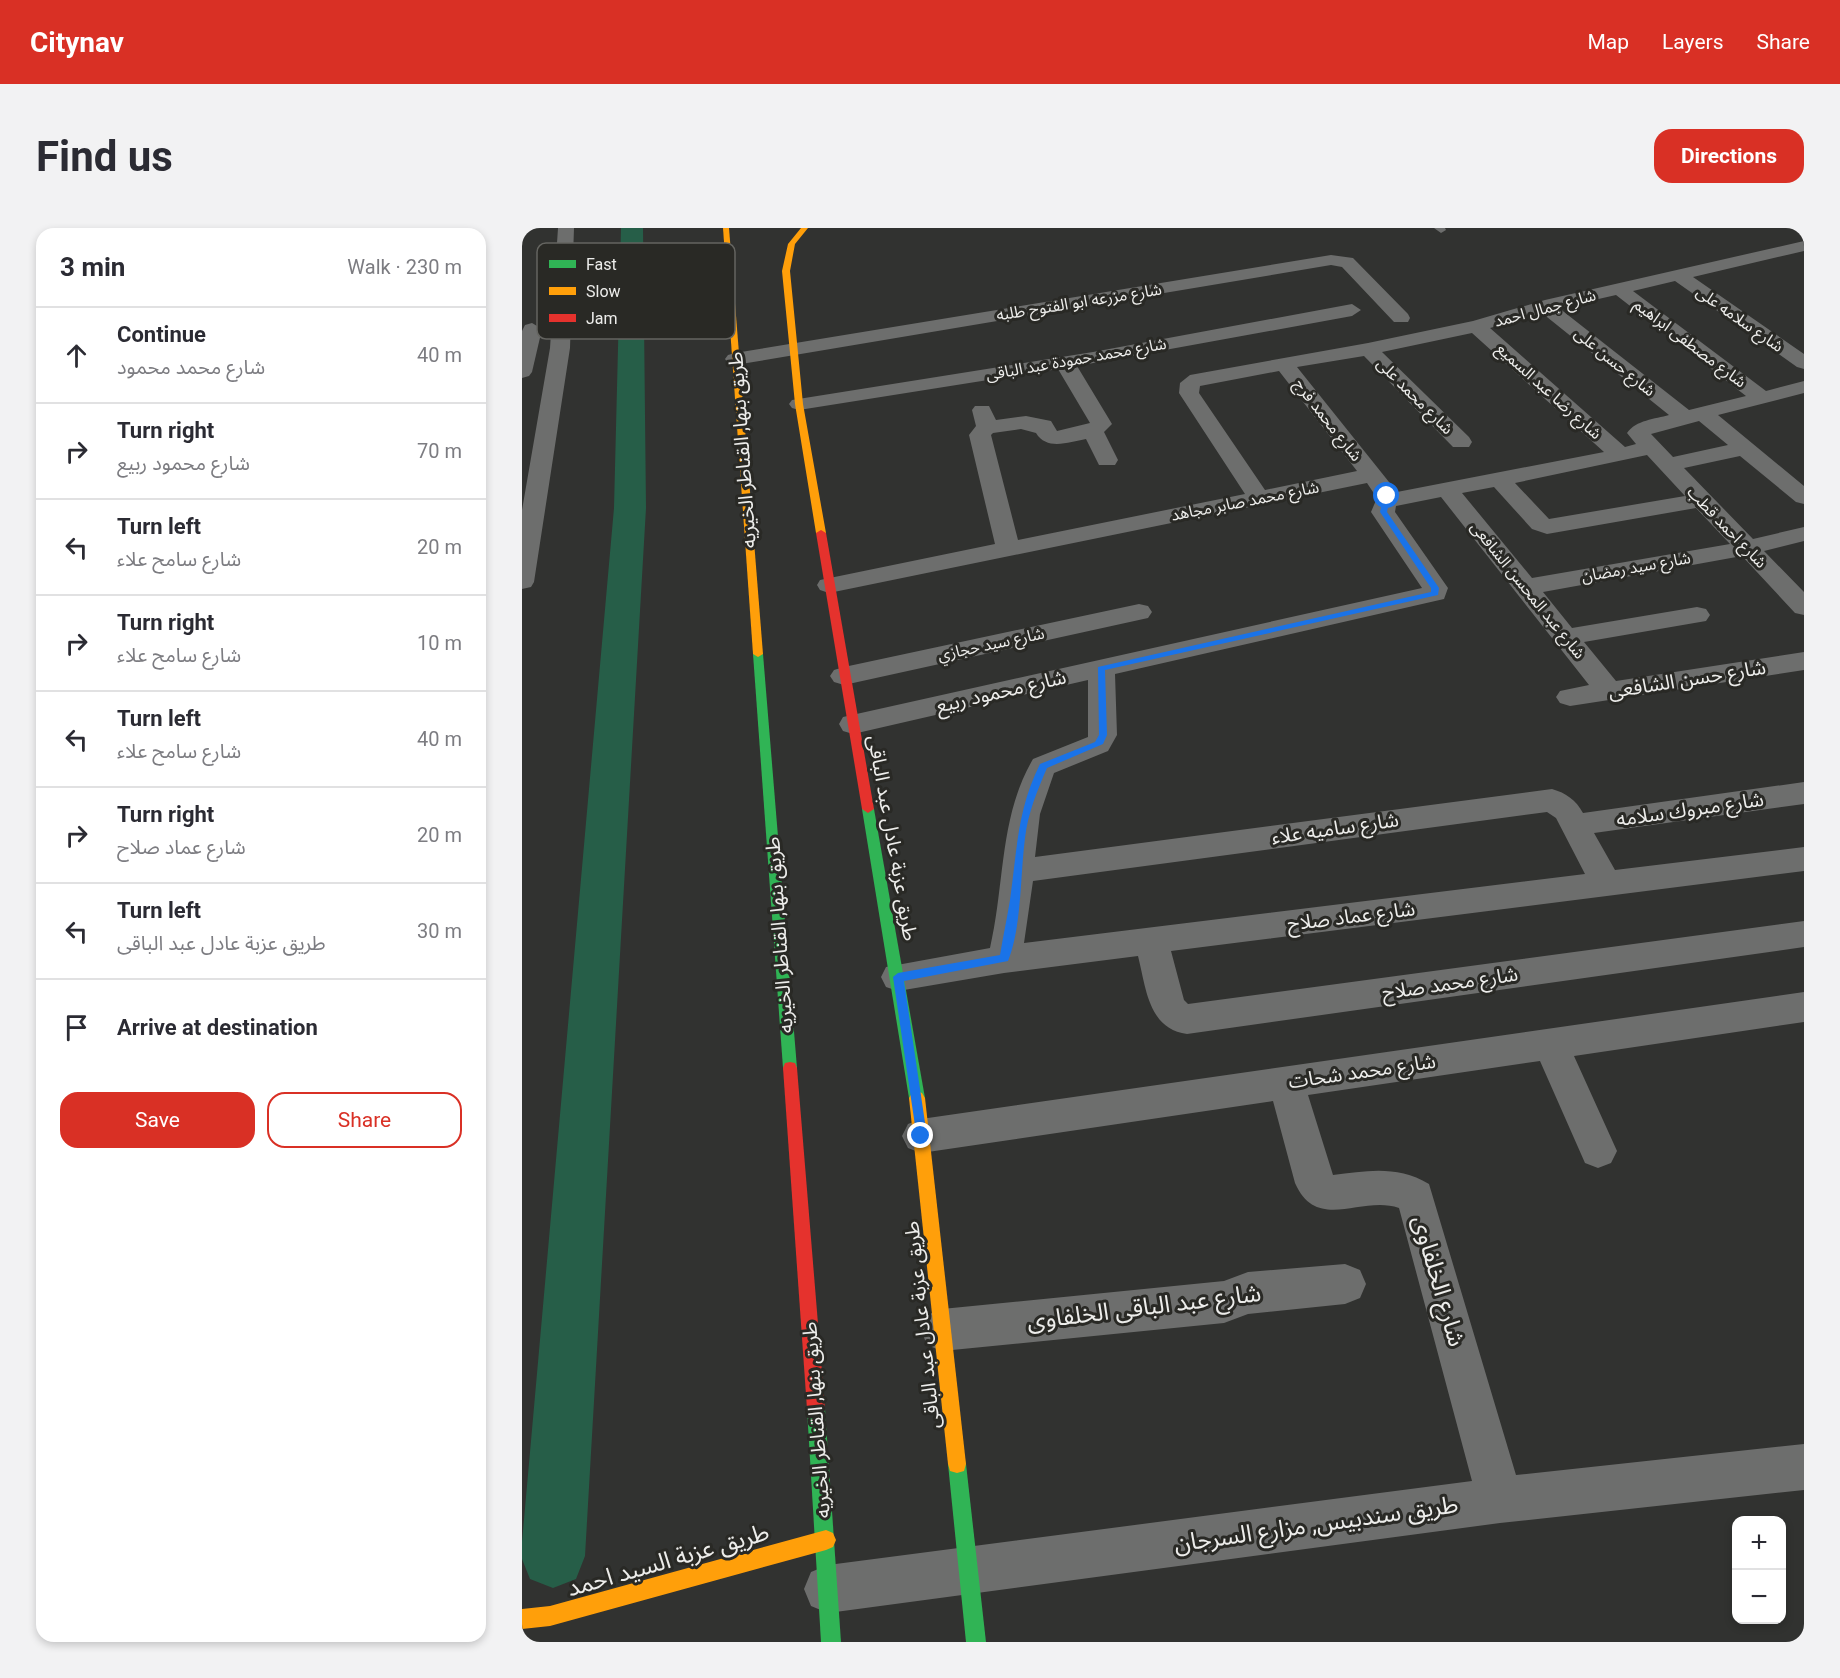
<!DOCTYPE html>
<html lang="en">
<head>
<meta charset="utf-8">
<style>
	body { margin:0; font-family:Roboto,"Noto Sans Arabic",sans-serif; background:#f2f2f3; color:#2b2b33 }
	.controls { position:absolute; right:18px; bottom:18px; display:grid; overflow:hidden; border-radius:12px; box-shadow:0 3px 9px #0003 }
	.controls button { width:54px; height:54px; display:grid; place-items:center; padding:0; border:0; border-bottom:2px solid #e1e1e2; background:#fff; color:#2b2b33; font:30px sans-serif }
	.stop { position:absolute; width:18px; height:18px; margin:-14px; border:4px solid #1a73e8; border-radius:50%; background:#fff }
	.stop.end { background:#1a73e8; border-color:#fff; box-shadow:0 2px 6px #0008 }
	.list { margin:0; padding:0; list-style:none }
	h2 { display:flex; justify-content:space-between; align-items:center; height:78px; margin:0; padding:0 24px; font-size:26px }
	h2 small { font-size:20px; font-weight:400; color:#7c7c81 }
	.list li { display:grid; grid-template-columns:39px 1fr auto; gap:18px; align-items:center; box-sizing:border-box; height:96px; padding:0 24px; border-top:2px solid #e1e1e2 }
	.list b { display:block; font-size:22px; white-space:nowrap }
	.list p { margin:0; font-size:20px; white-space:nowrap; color:#7c7c81 }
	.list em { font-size:20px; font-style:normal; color:#7c7c81 }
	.actions { display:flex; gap:12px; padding:18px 24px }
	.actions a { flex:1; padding:14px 0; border:2px solid #d93025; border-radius:18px; text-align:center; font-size:21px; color:#d93025 }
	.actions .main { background:#d93025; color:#fff }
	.icon { flex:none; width:33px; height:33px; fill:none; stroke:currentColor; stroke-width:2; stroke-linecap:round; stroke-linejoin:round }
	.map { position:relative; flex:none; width:1282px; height:1414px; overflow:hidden; border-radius:18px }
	header { display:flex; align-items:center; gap:36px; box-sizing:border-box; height:84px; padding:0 30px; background:#d93025; color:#fff }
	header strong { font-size:28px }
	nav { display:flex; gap:33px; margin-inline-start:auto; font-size:21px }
	.intro { display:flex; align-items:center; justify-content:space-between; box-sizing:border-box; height:144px; padding:0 36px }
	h1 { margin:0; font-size:42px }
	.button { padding:15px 27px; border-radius:18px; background:#d93025; color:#fff; font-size:21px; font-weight:700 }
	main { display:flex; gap:36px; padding:0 36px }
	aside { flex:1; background:#fff; border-radius:18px; box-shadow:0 3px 9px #0003 }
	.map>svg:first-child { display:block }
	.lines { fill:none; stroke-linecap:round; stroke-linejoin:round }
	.canal { fill:#265e48; fill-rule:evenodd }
	.lane { fill:#6d6e6d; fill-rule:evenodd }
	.street { fill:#6d6e6d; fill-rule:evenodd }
	.fast { fill:#30b455; fill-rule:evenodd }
	.slow { fill:#ff9f0a; fill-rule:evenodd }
	.jam { fill:#e5322d; fill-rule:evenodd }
	.route { fill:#1a73e8 }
	.labels { text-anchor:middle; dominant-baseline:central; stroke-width:6; stroke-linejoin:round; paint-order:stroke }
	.far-street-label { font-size:16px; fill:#ededeb; stroke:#292925 }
	.street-label { font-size:20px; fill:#ededeb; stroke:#292925 }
	.near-street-label { font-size:24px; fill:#ededeb; stroke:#292925 }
	.key { fill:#292925; stroke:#646460; stroke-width:1.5 }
	.key-label { font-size:16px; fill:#ededeb }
</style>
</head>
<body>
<header>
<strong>Citynav</strong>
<nav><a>Map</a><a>Layers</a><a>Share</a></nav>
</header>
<div class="intro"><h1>Find us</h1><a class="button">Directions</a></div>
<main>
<aside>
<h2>3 min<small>Walk · 230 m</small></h2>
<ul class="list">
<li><svg class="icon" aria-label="ahead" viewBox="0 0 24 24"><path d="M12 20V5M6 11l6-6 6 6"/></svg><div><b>Continue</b><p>شارع محمد محمود</p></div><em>40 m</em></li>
<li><svg class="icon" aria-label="right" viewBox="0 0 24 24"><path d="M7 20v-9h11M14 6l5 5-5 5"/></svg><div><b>Turn right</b><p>شارع محمود ربيع</p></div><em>70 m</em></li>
<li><svg class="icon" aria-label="left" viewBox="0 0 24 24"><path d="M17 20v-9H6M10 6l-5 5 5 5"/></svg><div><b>Turn left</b><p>شارع سامح علاء</p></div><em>20 m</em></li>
<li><svg class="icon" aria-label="right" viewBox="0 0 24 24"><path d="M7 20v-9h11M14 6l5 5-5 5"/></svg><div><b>Turn right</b><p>شارع سامح علاء</p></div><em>10 m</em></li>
<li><svg class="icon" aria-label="left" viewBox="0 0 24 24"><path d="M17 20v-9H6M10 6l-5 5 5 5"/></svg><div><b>Turn left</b><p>شارع سامح علاء</p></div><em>40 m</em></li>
<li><svg class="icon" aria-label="right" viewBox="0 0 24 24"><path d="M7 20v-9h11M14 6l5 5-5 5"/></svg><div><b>Turn right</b><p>شارع عماد صلاح</p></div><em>20 m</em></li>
<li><svg class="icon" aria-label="left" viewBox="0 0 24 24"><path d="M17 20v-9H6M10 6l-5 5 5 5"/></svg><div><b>Turn left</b><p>طريق عزبة عادل عبد الباقى</p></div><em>30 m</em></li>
<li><svg class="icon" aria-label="arrive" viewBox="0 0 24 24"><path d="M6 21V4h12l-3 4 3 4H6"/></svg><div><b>Arrive at destination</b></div></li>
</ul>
<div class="actions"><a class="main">Save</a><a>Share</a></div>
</aside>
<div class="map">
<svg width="1282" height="1414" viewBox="0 0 1282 1414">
	<rect width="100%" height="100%" fill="#313230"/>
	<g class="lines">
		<!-- canal -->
		<polygon class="canal" points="99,0 121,0 124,280 63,1328 54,1351 31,1360 8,1351 0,1331 0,1314 92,280"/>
		<!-- lane -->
		<polygon class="lane" points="912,0 923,0 924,2 919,5"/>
		<!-- street -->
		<g class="street">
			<polygon points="36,0 52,0 48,120 12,354 9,359 0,361 0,282 28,120"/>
			<path d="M1282 13V23L1171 49 1282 126V141L1275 139 1153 53 1111 63 1244 163 1282 153V165L1196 187 1282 258V276L1274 274 1218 228 1162 240 1231 311 1282 299V313L1242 323 1282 364V387L1273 385 1220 328 1021 364 1050 400 1175 379 1184 381 1188 387 1184 393 1062 414 1094 453 1282 424V442L1048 478 1038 475 1034 469 1038 463 1067 457 919 269 874 278 873 284 926 360 922 371 593 446 595 507 586 523 532 545 518 586 513 629 1030 561C1044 565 1054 572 1061 585L1282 554V576L1072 605 1093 642 1282 619V643L649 723 662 772 666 776 1282 693V719L665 806C626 801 624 759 616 728L482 745 376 763 364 759 359 749 364 739 468 720C483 656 477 589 511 531L566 509V452L331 506 321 503 317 496 321 489 900 360 849 284 855 270 845 255 307 365 298 362 295 357 298 352 473 316 447 207 454 198 450 182 453 178H467L474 192 504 188 529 193 535 203 568 195 536 141 277 182 270 180 267 176 270 172 571 124 830 76 839 82 830 88 555 138 590 196 582 204 596 232 593 237H577L564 211C547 214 525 223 514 205L499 201 471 205 469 207 496 312 723 266 657 165 658 155 668 147 846 115 951 93 1023 72ZM1094 67 1224 168 1167 182 1037 80ZM1020 85 1147 187C1133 191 1114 192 1105 205L1114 216 1103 219 968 100ZM950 105 1082 224 875 264 775 139 842 128 931 219H947L950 214 947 209 860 124ZM757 143 835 243 743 262 677 165 678 158ZM1177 193 1206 217 1151 229 1129 206ZM1125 227 1163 268 1027 291 993 255ZM972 259 1010 301 1025 306 1174 280 1208 316 1010 350 940 265ZM1025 584 1034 590 1063 646 502 715 511 653Z"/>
			<polygon points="809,27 831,30 886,86 888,90 886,94 872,94 820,39 809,37 213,137 206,135 203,131 206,127 213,125"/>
			<polygon points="10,95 20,101 10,144 7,148 0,150 0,103 3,97"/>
			<polygon points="617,376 626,378 630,384 626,390 322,457 312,454 308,448 312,442 322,439"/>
			<path d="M1282 764V794L1052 828 1095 923 1089 935 1076 940 1063 935 1018 833 786 867 811 947C845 943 875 937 907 956L994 1247 1282 1216V1262L978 1295 306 1385 289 1378 282 1361 289 1344 306 1337 950 1253 877 980C839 967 795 1005 773 955L751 873 399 925 386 920 380 908 386 896 399 891Z"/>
			<polygon points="823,1036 838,1042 844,1056 838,1070 823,1076 726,1086 702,1095 420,1123 405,1117 399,1102 405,1087 420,1081 702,1053 726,1044"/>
		</g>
		<!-- fast -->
		<g class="fast">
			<polygon points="236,423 241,426 275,840 273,845 268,846 263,845 261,840 231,426"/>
			<polygon points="346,577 352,581 403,870 400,875 395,877 390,875 387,870 340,581"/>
			<polygon points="294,1172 300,1175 303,1181 319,1414 299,1414 285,1181 288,1175"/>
			<polygon points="435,1227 442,1229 444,1236 464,1414 444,1414 426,1236 428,1229"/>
		</g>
		<!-- slow -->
		<g class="slow">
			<polygon points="201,0 207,0 241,426 236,429 231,426"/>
			<polygon points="279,0 286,0 273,16 268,43 281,176 304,305 299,308 294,305 273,176 260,43 266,16"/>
			<polygon points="395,863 400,865 403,870 444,1236 442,1243 435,1245 428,1243 426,1236 387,870 390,865"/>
			<polygon points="304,1302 311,1305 314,1312 311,1319 304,1322 28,1398 0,1401 0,1381 28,1378"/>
		</g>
		<!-- jam -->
		<g class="jam">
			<polygon points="299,302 304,305 352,581 346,585 340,581 294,305"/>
			<polygon points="268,834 273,835 275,840 303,1181 300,1187 294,1190 288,1187 285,1181 261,840 263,835"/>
		</g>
	</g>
	<!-- route -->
	<path class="route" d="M863 266 872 271 867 275 865 284 917 360 916 367 583 442 585 507 581 516 525 540C515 563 506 585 503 610 498 648 500 698 486 733L382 753 405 908 403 911H395L371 749 376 745 478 727C481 709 485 690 488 672 495 623 495 582 518 536L573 514 577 507 576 439 909 364V360L858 284 860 274 865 270Z"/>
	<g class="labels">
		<!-- far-street labels -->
		<g class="far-street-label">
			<text transform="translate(557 74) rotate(-9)">شارع مزرعه ابو الفتوح طلبه</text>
			<text transform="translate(1023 80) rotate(-15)">شارع جمال احمد</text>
			<text transform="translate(1218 91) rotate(35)">شارع سلامه على</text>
			<text transform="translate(1168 115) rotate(37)">شارع مصطفى ابراهيم</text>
			<text transform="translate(554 131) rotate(-10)">شارع محمد حمودة عبد الباقى</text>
			<text transform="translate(1093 134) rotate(39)">شارع حسن على</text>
			<text transform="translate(1027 163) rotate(42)">شارع رضا عبد السميع</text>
			<text transform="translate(893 168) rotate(45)">شارع محمد على</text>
			<text transform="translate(806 192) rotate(52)">شارع محمد فرج</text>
			<text transform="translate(723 273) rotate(-11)">شارع محمد صابر مجاهد</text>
			<text transform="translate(1205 299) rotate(46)">شارع احمد قطب</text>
			<text transform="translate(1114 339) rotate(-10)">شارع سيد رمضان</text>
			<text transform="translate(1006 362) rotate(51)">شارع عبد المحسن الشافعى</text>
			<text transform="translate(469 416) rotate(-12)">شارع سيد حجازي</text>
		</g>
		<!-- street labels -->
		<g class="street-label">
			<text transform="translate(220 222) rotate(-94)">طريق بنها, القناطر الخيريه</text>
			<text transform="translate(1165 451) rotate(-9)">شارع حسن الشافعى</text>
			<text transform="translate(479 463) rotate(-13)">شارع محمود ربيع</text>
			<text transform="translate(1168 581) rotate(-8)">شارع مبروك سلامه</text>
			<text transform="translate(813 600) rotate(-8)">شارع ساميه علاء</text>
			<text transform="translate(371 610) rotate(80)">طريق عزبة عادل عبد الباقى</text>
			<text transform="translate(829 688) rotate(-7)">شارع عماد صلاح</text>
			<text transform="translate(257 707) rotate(-94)">طريق بنها, القناطر الخيريه</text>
			<text transform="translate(928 755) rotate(-8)">شارع محمد صلاح</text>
			<text transform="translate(840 843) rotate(-8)">شارع محمد شحات</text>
			<text transform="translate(400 1097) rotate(-96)">طريق عزبة عادل عبد الباقى</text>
			<text transform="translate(294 1192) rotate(-94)">طريق بنها, القناطر الخيريه</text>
		</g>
		<!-- near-street labels -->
		<g class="near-street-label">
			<text transform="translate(917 1053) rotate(74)">شارع الخلفاوى</text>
			<text transform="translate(622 1079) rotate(-7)">شارع عبد الباقى الخلفاوى</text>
			<text transform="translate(794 1296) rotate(-8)">طريق سندبيس, مزارع السرجان</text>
			<text transform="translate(146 1332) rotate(-16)">طريق عزبة السيد احمد</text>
		</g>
	</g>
	<!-- legend -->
	<rect x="15" y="15" width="198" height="96" rx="9" class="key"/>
	<rect x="27" y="32" width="27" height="8" fill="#30b455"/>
	<rect x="27" y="59" width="27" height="8" fill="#ff9f0a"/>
	<rect x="27" y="86" width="27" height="8" fill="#e5322d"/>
	<g class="key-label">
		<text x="64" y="42">Fast</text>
		<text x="64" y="69">Slow</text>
		<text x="64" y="96">Jam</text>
	</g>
</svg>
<div class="controls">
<button>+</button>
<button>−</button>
</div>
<div class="stop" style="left:865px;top:268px"></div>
<div class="stop end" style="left:399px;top:908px"></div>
</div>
</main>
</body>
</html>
